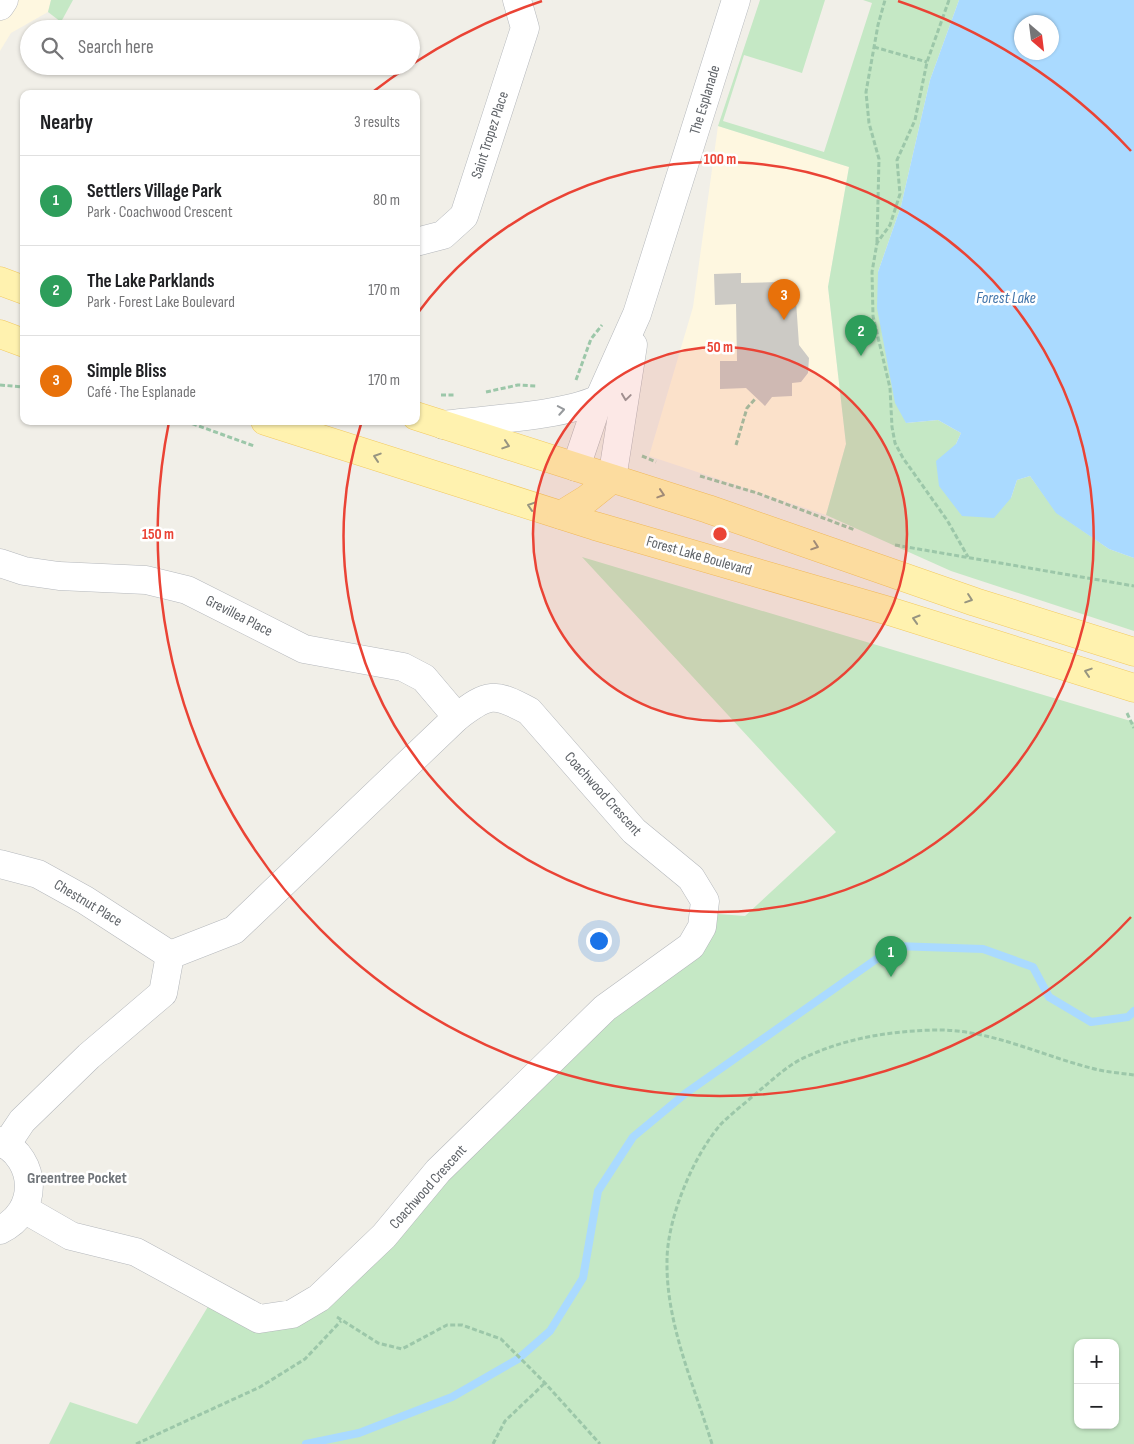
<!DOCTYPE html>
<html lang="en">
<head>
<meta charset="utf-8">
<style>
	body { margin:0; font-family:"Sofia Sans Condensed",sans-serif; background:#f2f2f2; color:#202124 }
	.controls { position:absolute; right:15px; bottom:15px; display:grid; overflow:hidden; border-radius:10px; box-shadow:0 1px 4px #0004 }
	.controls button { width:45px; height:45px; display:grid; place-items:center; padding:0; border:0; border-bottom:1px solid #e0e0e0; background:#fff; color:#202124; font:25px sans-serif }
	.compass { position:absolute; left:1014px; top:15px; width:45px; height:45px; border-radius:50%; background:#fff; box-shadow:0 1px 4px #0004; rotate:152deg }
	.you { position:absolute; left:598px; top:940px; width:18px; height:18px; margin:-12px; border:4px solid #fff; border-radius:50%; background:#1a73e8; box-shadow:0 0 0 8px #1a73e833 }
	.badge { display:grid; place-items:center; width:32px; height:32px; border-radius:50%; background:#7c3aed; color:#fff; font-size:16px; font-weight:700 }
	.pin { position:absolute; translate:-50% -41px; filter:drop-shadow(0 1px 2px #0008) }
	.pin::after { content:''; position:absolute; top:26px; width:18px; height:15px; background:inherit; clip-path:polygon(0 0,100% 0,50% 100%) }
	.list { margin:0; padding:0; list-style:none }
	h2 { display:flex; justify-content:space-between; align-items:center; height:65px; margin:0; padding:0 20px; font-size:21px }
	h2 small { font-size:16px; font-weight:400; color:#757577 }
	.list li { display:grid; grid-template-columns:32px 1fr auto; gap:15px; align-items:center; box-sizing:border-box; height:90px; padding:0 20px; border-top:1px solid #e0e0e0 }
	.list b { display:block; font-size:19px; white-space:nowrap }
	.list p { margin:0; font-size:16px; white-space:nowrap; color:#757577 }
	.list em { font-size:16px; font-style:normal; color:#757577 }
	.icon { flex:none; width:28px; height:28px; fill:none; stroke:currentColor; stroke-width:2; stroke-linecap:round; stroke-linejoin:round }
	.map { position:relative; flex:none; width:1134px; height:1444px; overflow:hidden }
	.search { position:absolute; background:#fff; box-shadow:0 1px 4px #0004; left:20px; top:20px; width:400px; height:55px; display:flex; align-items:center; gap:12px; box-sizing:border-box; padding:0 18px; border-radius:28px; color:#757577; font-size:19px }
	.panel { position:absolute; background:#fff; box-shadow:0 1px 4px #0004; left:20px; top:90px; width:400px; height:335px; border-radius:10px }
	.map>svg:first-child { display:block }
	.commercial { fill:#fef7e0 }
	.green { fill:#c5e8c5; fill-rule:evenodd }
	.water { fill:#aadaff; fill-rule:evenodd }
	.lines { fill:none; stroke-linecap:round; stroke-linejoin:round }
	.stream { stroke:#aadaff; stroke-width:8 }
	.building { fill:#cccac5 }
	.minor-casing { stroke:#b5b8bc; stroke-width:29 }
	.major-casing { stroke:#f2c960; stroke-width:29 }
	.path { stroke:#9cc7a9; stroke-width:3; stroke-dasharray:5 2.5; stroke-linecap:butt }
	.minor { stroke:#fff; stroke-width:28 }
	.major { stroke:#fff2af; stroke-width:28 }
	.oneway { stroke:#979a9d }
	.oneway2 { stroke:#979581 }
	.ring { fill:none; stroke:#ea4335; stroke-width:2.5 }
	.labels { text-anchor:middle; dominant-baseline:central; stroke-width:5; stroke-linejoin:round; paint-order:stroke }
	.street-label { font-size:15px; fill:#5f6368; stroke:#fff }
	.water-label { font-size:16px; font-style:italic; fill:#4174aa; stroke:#fff }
	.neighbourhood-label { font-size:16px; font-weight:bold; fill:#70757a; stroke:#fff }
	.centre { fill:#ea4335; stroke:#fff; stroke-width:2.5 }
	.ring-label { font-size:15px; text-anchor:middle; font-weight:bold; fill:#ea4335; stroke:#fff; stroke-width:5; stroke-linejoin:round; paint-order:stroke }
</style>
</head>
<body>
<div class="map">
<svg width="1134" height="1444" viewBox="0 0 1134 1444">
	<rect width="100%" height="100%" fill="#f1efe8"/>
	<!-- commercial -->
	<g class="commercial">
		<polygon points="0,0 51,0 48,12 11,33 0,51"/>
		<polygon points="718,126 849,167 828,287 846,444 826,515 649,456 693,307"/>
	</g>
	<!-- green -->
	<g class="green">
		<polygon points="51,0 73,0 61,22 48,12"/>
		<polygon points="760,0 825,0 802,73 744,55 723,121 824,152 872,3 863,0 959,0 930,80 901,206 878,272 906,423 938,420 961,433 956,444 1011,498 1017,480 1030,476 1057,513 1109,549 1134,558 1134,631 951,571 826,515 846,444 828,287 849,167 718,126"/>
		<path d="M582 557 1134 722V1444H49L70 1402 137 1424 215 1295 292 1314 438 1171 691 946 704 913 745 916 836 832ZM1078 1343H1115V1425H1078Z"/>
	</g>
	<!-- water -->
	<path class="water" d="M959 0H1134V558L1109 549 1056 513 1030 476 1017 480 1011 498 994 518 962 516 939 486 936 461 956 444 961 433 938 420 906 423 895 403 877 308 878 272 901 206 930 80ZM1022 22H1052V52H1022Z"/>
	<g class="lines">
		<!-- stream -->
		<polyline class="stream" points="306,1444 359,1433 452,1397 518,1359 550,1331 583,1278 598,1191 633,1137 686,1093 895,946 983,949 1033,967 1049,997 1091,1022 1128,1017 1134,1011"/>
	</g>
	<!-- building -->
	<polygon class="building" points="741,273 741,283 779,282 780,303 796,301 799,345 809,358 808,373 801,382 792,383 792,396 772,397 765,406 746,388 720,389 720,361 737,361 736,304 715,305 714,274"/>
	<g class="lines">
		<defs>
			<g id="minor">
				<polyline points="0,6 4,0"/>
				<polyline points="416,242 443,235 464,216 525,28 517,0"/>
				<path d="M443 425C488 419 559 417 599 399"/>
				<polyline points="576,467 599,399 637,314 736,0"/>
				<polyline points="612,479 633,345"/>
				<polyline points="0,563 24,571 59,576 146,580 187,590 304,649 403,667 424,678 457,717"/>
				<polyline points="0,864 38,874 85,900 170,955"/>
				<path d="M0 1141C38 1160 39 1212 0 1230"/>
				<path d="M6 1145 22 1121 89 1056 163 993 170 955 234 930 457 717C488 693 494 692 529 711L634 831 691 878 705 901 702 927 691 946 605 1008 438 1171 384 1236 319 1298 292 1314 259 1319 136 1252 71 1236 24 1209"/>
			</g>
			<g id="major">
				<polyline points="0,281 24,290"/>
				<polyline points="0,334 24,343"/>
				<polyline points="416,416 708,509 975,602 1134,652"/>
				<polyline points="265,421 595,526 889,611 1134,688"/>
				<polyline points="561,515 587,499 612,479"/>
			</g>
		</defs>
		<!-- minor casing -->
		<use href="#minor" class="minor-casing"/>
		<!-- major casing -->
		<use href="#major" class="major-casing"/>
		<!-- path -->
		<g class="path">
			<polyline points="949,0 927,62 915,120 897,160 900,194 890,225 877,243 872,272 873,316 890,388 892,427 895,443 903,458 947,520 968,557"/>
			<polyline points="874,47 927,62"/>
			<polyline points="877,242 879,159 869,123 866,92 878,25 885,0"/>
			<polyline points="576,380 591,339 602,325"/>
			<polyline points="0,385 24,387"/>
			<polyline points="486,392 518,385 537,386"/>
			<polyline points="441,395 455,395"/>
			<polyline points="185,421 254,446"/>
			<polyline points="736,445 747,408 756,398"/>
			<polyline points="642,456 656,462"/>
			<polyline points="700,476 757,493 855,530"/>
			<polyline points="895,545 1134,586"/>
			<polyline points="1127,713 1134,728"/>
			<polyline points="337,1317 378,1343 402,1349 447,1325 462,1325 501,1339 545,1383 600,1444"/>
			<polyline points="136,1444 260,1387 305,1359 341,1321"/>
			<polyline points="493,1444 505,1421 545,1383"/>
			<path d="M712 1444C694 1385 666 1324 667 1261 667 1219 693 1156 721 1124 733 1112 748 1101 760 1090 775 1078 790 1063 808 1056 847 1038 891 1031 935 1030 989 1029 1040 1055 1091 1068 1105 1072 1120 1073 1134 1075"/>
		</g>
		<!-- minor -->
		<use href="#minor" class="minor"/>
		<!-- major -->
		<use href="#major" class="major"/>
	</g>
	<!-- one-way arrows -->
	<defs><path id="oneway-chevron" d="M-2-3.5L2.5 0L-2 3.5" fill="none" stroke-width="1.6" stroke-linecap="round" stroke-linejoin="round" transform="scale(1.25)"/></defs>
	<g class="oneway">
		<use href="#oneway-chevron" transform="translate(626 397) rotate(98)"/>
		<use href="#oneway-chevron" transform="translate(561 410) rotate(-10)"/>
	</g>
	<g class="oneway2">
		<use href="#oneway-chevron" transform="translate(506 445) rotate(18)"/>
		<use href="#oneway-chevron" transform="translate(377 457) rotate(-162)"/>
		<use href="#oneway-chevron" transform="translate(661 494) rotate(18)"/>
		<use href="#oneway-chevron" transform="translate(531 506) rotate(-162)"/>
		<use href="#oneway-chevron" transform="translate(815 546) rotate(19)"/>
		<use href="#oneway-chevron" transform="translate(969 599) rotate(19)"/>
		<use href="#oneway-chevron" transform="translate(916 619) rotate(-163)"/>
		<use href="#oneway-chevron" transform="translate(1088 672) rotate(-162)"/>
	</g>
	<!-- distance rings -->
	<circle cx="720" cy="534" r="187" fill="#ea4335" fill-opacity=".12"/>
	<g class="ring">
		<circle cx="720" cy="534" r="187"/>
		<path d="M417 314A375 375 0 1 1 361 424"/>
		<path d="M1131 917A562 562 0 0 1 169 422M374 91A562 562 0 0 1 406 68M414 63A562 562 0 0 1 542 1M898 1A562 562 0 0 1 1131 151"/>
	</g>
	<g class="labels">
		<!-- street labels -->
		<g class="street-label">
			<text transform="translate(705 100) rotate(-73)">The Esplanade</text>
			<text transform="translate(490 135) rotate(-72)">Saint Tropez Place</text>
			<text transform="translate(699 556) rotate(16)">Forest Lake Boulevard</text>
			<text transform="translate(239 616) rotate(27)">Grevillea Place</text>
			<text transform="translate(603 794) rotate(48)">Coachwood Crescent</text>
			<text transform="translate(88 903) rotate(31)">Chestnut Place</text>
			<text transform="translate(428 1187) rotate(-48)">Coachwood Crescent</text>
		</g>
		<!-- water labels -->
		<g class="water-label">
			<text x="1006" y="298">Forest Lake</text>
		</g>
		<!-- neighbourhood labels -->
		<g class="neighbourhood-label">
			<text x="77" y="1178">Greentree Pocket</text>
		</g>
	</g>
	<circle cx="720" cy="534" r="8" class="centre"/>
	<g class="ring-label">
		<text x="720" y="164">100 m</text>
		<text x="720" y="352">50 m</text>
		<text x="158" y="539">150 m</text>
	</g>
</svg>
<div class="controls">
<button>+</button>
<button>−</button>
</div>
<svg class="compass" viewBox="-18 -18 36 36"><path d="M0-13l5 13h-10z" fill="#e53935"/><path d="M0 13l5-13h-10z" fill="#757577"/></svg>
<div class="you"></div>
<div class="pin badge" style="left:891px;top:977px;background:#2e9e5b">1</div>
<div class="pin badge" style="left:861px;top:356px;background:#2e9e5b">2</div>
<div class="pin badge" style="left:784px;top:320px;background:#e8710a">3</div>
<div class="search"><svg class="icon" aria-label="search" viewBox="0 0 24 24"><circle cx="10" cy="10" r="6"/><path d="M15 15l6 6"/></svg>Search here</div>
<section class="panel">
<h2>Nearby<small>3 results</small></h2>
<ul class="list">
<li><span class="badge" style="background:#2e9e5b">1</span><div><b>Settlers Village Park</b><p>Park · Coachwood Crescent</p></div><em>80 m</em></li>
<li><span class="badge" style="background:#2e9e5b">2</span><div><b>The Lake Parklands</b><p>Park · Forest Lake Boulevard</p></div><em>170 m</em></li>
<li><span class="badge" style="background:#e8710a">3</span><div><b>Simple Bliss</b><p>Café · The Esplanade</p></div><em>170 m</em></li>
</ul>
</section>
</div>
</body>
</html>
